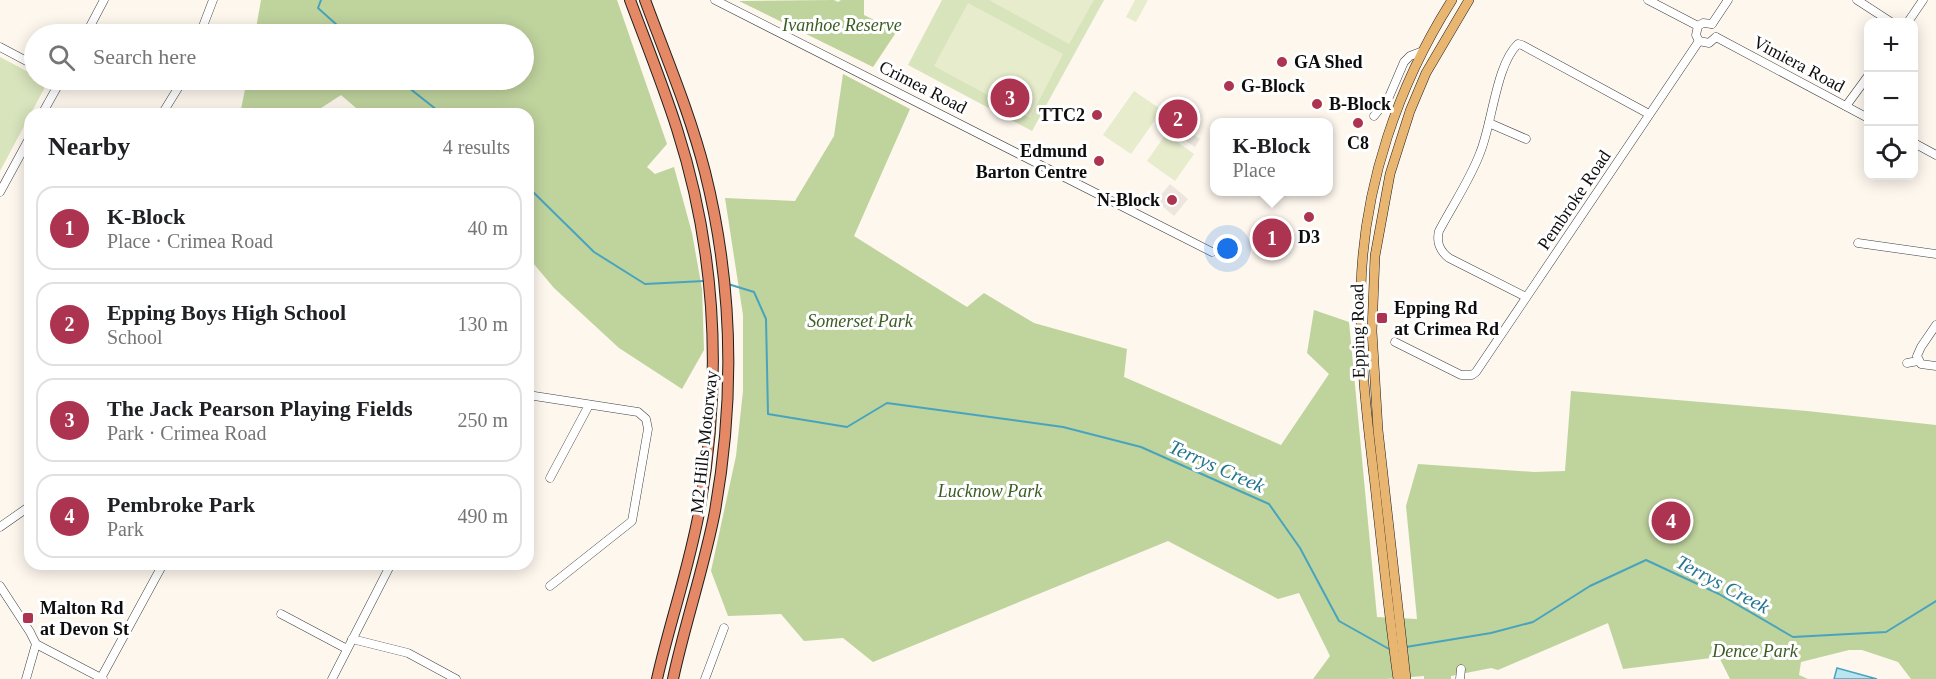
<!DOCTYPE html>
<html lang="en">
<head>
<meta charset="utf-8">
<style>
	body { margin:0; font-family:"Times New Roman",serif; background:#f2f2f2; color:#202124 }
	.controls { position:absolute; right:18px; top:18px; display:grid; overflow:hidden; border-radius:12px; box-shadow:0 3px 15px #0003 }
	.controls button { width:54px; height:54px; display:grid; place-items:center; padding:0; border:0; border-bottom:2px solid #e0e0e0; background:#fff; color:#202124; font:30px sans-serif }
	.you { position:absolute; left:1228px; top:249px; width:21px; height:21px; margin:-15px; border:4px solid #fff; border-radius:50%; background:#1a73e8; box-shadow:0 0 0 9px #1a73e833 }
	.badge { display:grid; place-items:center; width:39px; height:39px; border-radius:50%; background:#ad3450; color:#fff; font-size:20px; font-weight:700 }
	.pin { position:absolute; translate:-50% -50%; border:3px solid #fff; box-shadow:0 2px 6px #0006 }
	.popup { position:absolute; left:1210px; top:118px; width:123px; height:78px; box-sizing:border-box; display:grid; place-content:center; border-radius:12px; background:#fff; filter:drop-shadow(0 2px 4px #0005); font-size:20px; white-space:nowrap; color:#757577 }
	.popup b { font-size:22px; color:#202124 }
	.popup::after { content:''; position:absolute; left:50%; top:100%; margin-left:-12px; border:12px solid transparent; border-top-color:#fff }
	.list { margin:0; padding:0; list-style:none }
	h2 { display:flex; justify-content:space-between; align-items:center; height:78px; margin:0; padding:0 24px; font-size:26px }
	h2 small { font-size:20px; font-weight:400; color:#757577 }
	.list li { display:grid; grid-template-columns:39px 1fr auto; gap:18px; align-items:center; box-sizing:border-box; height:84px; margin:0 12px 12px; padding:0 12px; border:2px solid #e0e0e0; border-radius:18px }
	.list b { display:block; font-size:22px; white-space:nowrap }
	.list p { margin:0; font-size:20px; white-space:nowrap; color:#757577 }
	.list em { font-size:20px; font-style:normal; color:#757577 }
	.icon { flex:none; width:33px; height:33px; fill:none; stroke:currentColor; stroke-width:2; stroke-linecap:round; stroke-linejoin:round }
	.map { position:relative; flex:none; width:1936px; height:679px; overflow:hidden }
	.search { position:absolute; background:#fff; box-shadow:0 3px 15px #0003; left:24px; top:24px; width:510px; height:66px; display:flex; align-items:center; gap:15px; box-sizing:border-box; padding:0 21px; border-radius:33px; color:#757577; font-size:22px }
	.panel { position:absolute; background:#fff; box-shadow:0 3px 15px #0003; left:24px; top:108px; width:510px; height:462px; border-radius:18px }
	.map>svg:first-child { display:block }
	.green { fill:#d8e4bc }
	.forest { fill:#bfd39d }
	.pitch { fill:#e7eccc }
	.plaza { fill:#ece6de }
	.water { fill:#b8e5ef; stroke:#48a4be; stroke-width:1.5 }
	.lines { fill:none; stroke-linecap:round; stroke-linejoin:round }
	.stream { stroke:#48a4be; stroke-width:2 }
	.minor-casing { stroke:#404040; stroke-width:9 }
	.major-casing { stroke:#1e1e1e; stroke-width:10 }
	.highway-casing { stroke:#1e1e1e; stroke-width:12 }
	.minor { stroke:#fff; stroke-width:8 }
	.major { stroke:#e9b672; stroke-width:9 }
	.highway { stroke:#e48865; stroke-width:10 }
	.poi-dot { fill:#ad3450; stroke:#fff; stroke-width:2 }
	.labels { text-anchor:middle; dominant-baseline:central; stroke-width:6; stroke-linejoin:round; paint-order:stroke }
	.park-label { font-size:18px; font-style:italic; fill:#3b5d24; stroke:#fff }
	.poi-label { font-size:18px; font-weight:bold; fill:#0d0d0d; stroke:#fff; text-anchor:start }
	.street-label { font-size:18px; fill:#0d0d0d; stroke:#fff }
	.water-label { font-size:20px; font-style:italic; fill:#247590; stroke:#fff }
</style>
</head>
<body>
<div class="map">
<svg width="1936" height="679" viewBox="0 0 1936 679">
	<rect width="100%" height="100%" fill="#fdf7ee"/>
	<!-- green -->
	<g class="green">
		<polygon points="942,0 1104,0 1032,131 908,65"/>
		<polygon points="0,57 34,75 34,80 42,80 45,87 0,171"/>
	</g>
	<!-- forest -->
	<g class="forest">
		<polygon points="261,0 617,0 667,144 647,167 655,174 674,167 692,233 702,289 704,350 682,389 619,348 554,288 528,257 528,114 363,114 341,95 312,114 240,114 247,80 524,80 524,34 255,34"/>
		<polygon points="834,0 838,2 841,0 864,0 864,15 897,31 873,67 739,1"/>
		<polygon points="843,74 910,109 854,236 967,307 984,293 1034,323 1127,349 1124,377 1281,445 1329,374 1307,353 1314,310 1349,322 1377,617 1417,619 1406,506 1418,464 1534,472 1565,471 1571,391 1807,411 1936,425 1936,679 1911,679 1898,662 1862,650 1849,650 1801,662 1799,675 1808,679 1730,679 1719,657 1623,669 1608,623 1498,670 1491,668 1451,676 1451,679 1424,679 1424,676 1386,679 1313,679 1330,656 1299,593 1278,599 1168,541 873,662 843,638 804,641 781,614 728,616 711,571 736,456 743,391 743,315 725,198 795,201 834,136"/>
	</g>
	<!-- pitch -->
	<g class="pitch">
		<polygon points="989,0 1094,0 1069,44"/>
		<polygon points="1135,0 1148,0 1136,22 1126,17"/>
		<polygon points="968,3 1063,54 1030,118 934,66"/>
		<polygon points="1134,91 1162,110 1131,154 1103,135"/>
		<polygon points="1166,134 1194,154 1175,181 1147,161"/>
	</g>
	<!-- plaza -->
	<g class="plaza">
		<polygon points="1163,114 1200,139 1195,147 1157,122"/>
		<polygon points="1170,184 1188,199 1174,216 1156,201"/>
		<polygon points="1272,226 1284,237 1273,250 1260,239"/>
	</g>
	<!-- water -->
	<polygon class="water" points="1837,668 1877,679 1834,679"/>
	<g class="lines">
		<!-- stream -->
		<g class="stream">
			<polyline points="321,0 318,8 347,34"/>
			<polyline points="399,80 442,114"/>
			<polyline points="528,187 594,252 645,284 704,281"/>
			<polyline points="728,284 754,292 766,319 768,414 847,427 887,403 1063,427 1141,447 1269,504 1300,548 1339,621 1389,649 1392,648"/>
			<polyline points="1406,647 1491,633 1533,622 1590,586 1646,560 1719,594 1793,637 1886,632 1936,601"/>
		</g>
		<defs>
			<g id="minor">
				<polyline points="715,0 1212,252"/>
				<polyline points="1648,0 1698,26"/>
				<polyline points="1857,0 1891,22"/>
				<polyline points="1908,22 1923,0"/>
				<polyline points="1712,24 1728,0"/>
				<polyline points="86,34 104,0"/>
				<polyline points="200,34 213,0"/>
				<polyline points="1716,37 1868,118"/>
				<polyline points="1699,41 1696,35 1698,26 1703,23 1712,24"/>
				<polyline points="1699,41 1709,43 1716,37"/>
				<polyline points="0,47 34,65"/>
				<polyline points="1846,106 1868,76"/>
				<polyline points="42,114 61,80"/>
				<polyline points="162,114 183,80"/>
				<polyline points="1374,116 1389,97 1404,62 1410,56 1423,51"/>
				<polyline points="1489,123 1526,139"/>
				<polyline points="1914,143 1936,155"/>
				<polyline points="0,192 30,137"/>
				<polyline points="1858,243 1936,254"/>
				<path d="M1526 297 1449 258C1440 251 1436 243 1439 231 1452 206 1470 180 1480 153 1492 125 1496 64 1518 44L1522 45 1649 114"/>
				<polyline points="1936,325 1921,347 1917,356 1921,364 1936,366"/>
				<polyline points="1395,342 1461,375 1472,375 1476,372 1699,41"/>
				<polyline points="1907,363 1918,361"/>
				<polyline points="528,395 638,412 646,419 648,429 632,521 550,586"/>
				<polyline points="550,478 589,405"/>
				<polyline points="0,527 30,506"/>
				<polyline points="0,586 30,632 36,644 26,679"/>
				<polyline points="281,614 347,649"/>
				<polyline points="352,639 408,653 456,679"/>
				<polyline points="36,644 103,679"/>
				<polyline points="101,678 163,564"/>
				<polyline points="332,679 391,564"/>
				<polyline points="705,679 724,628"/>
				<polyline points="1460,679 1461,669"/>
			</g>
			<g id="major">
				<path d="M1398 679C1389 615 1382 550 1375 485 1367 419 1359 352 1361 286 1364 185 1398 85 1452 0"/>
				<polyline points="1406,679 1378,430 1372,331 1375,256 1390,174 1410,111 1426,73 1469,0"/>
			</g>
			<g id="highway">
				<path d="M630 0C646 43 663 85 677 129 716 251 722 380 700 507 690 565 670 621 657 679"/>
				<path d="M645 0C666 57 690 113 705 172 733 284 735 398 715 511 704 568 685 623 673 679"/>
			</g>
		</defs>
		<!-- minor casing -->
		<use href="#minor" class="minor-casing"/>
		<!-- major casing -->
		<use href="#major" class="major-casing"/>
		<!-- highway casing -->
		<use href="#highway" class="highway-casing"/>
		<!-- minor -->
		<use href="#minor" class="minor"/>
		<!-- major -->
		<use href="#major" class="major"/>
		<!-- highway -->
		<use href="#highway" class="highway"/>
	</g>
	<!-- markers -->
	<g class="poi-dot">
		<circle cx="1282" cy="62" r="6"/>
		<circle cx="1229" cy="86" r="6"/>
		<circle cx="1317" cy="104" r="6"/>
		<circle cx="1097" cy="115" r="6"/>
		<circle cx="1358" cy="123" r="6"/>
		<circle cx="1099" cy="161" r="6"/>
		<circle cx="1172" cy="200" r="6"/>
		<circle cx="1309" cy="217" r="6"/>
		<rect x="1376" y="312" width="12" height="12" rx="3"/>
		<rect x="22" y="612" width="12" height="12" rx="3"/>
	</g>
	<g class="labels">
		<!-- park labels -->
		<g class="park-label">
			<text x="842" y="25">Ivanhoe Reserve</text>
			<text x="860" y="321">Somerset Park</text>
			<text x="990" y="491">Lucknow Park</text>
			<text x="1755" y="651">Dence Park</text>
		</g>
		<!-- poi labels -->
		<g class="poi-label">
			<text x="1294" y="62">GA Shed</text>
			<text x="1241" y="86">G-Block</text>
			<text x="1329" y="104">B-Block</text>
			<text x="1085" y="115" text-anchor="end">TTC2</text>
			<text x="1358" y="143" text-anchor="middle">C8</text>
			<text x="1087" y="151" text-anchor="end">Edmund<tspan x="1087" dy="21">Barton Centre</tspan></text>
			<text x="1160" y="200" text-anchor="end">N-Block</text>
			<text x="1309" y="237" text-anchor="middle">D3</text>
			<text x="1394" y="308">Epping Rd<tspan x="1394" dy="21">at Crimea Rd</tspan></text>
			<text x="40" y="608">Malton Rd<tspan x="40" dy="21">at Devon St</tspan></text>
		</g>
		<!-- street labels -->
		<g class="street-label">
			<text transform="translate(1799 64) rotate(28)">Vimiera Road</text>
			<text transform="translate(923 87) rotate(27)">Crimea Road</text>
			<text transform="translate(1574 200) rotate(-56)">Pembroke Road</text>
			<text transform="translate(1358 331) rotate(-91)">Epping Road</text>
			<text transform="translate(704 442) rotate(-84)">M2 Hills Motorway</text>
		</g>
		<!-- water labels -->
		<g class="water-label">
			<text transform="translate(1217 466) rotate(24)">Terrys Creek</text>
			<text transform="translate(1723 584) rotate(28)">Terrys Creek</text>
		</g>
	</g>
</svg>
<div class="controls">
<button>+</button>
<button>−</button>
<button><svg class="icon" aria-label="locate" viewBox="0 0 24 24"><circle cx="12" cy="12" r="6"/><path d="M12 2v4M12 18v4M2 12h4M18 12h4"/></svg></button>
</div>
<div class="you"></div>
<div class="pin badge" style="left:1272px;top:238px">1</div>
<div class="popup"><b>K-Block</b>Place</div>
<div class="pin badge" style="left:1178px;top:119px">2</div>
<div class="pin badge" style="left:1010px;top:98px">3</div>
<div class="pin badge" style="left:1671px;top:521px">4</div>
<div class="search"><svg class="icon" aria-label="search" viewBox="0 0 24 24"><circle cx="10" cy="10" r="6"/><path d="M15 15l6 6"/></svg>Search here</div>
<section class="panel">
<h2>Nearby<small>4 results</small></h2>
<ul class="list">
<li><span class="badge">1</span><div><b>K-Block</b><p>Place · Crimea Road</p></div><em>40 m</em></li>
<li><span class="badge">2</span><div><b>Epping Boys High School</b><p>School</p></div><em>130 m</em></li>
<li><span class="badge">3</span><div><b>The Jack Pearson Playing Fields</b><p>Park · Crimea Road</p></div><em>250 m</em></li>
<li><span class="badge">4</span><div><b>Pembroke Park</b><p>Park</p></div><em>490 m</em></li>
</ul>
</section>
</div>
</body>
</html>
